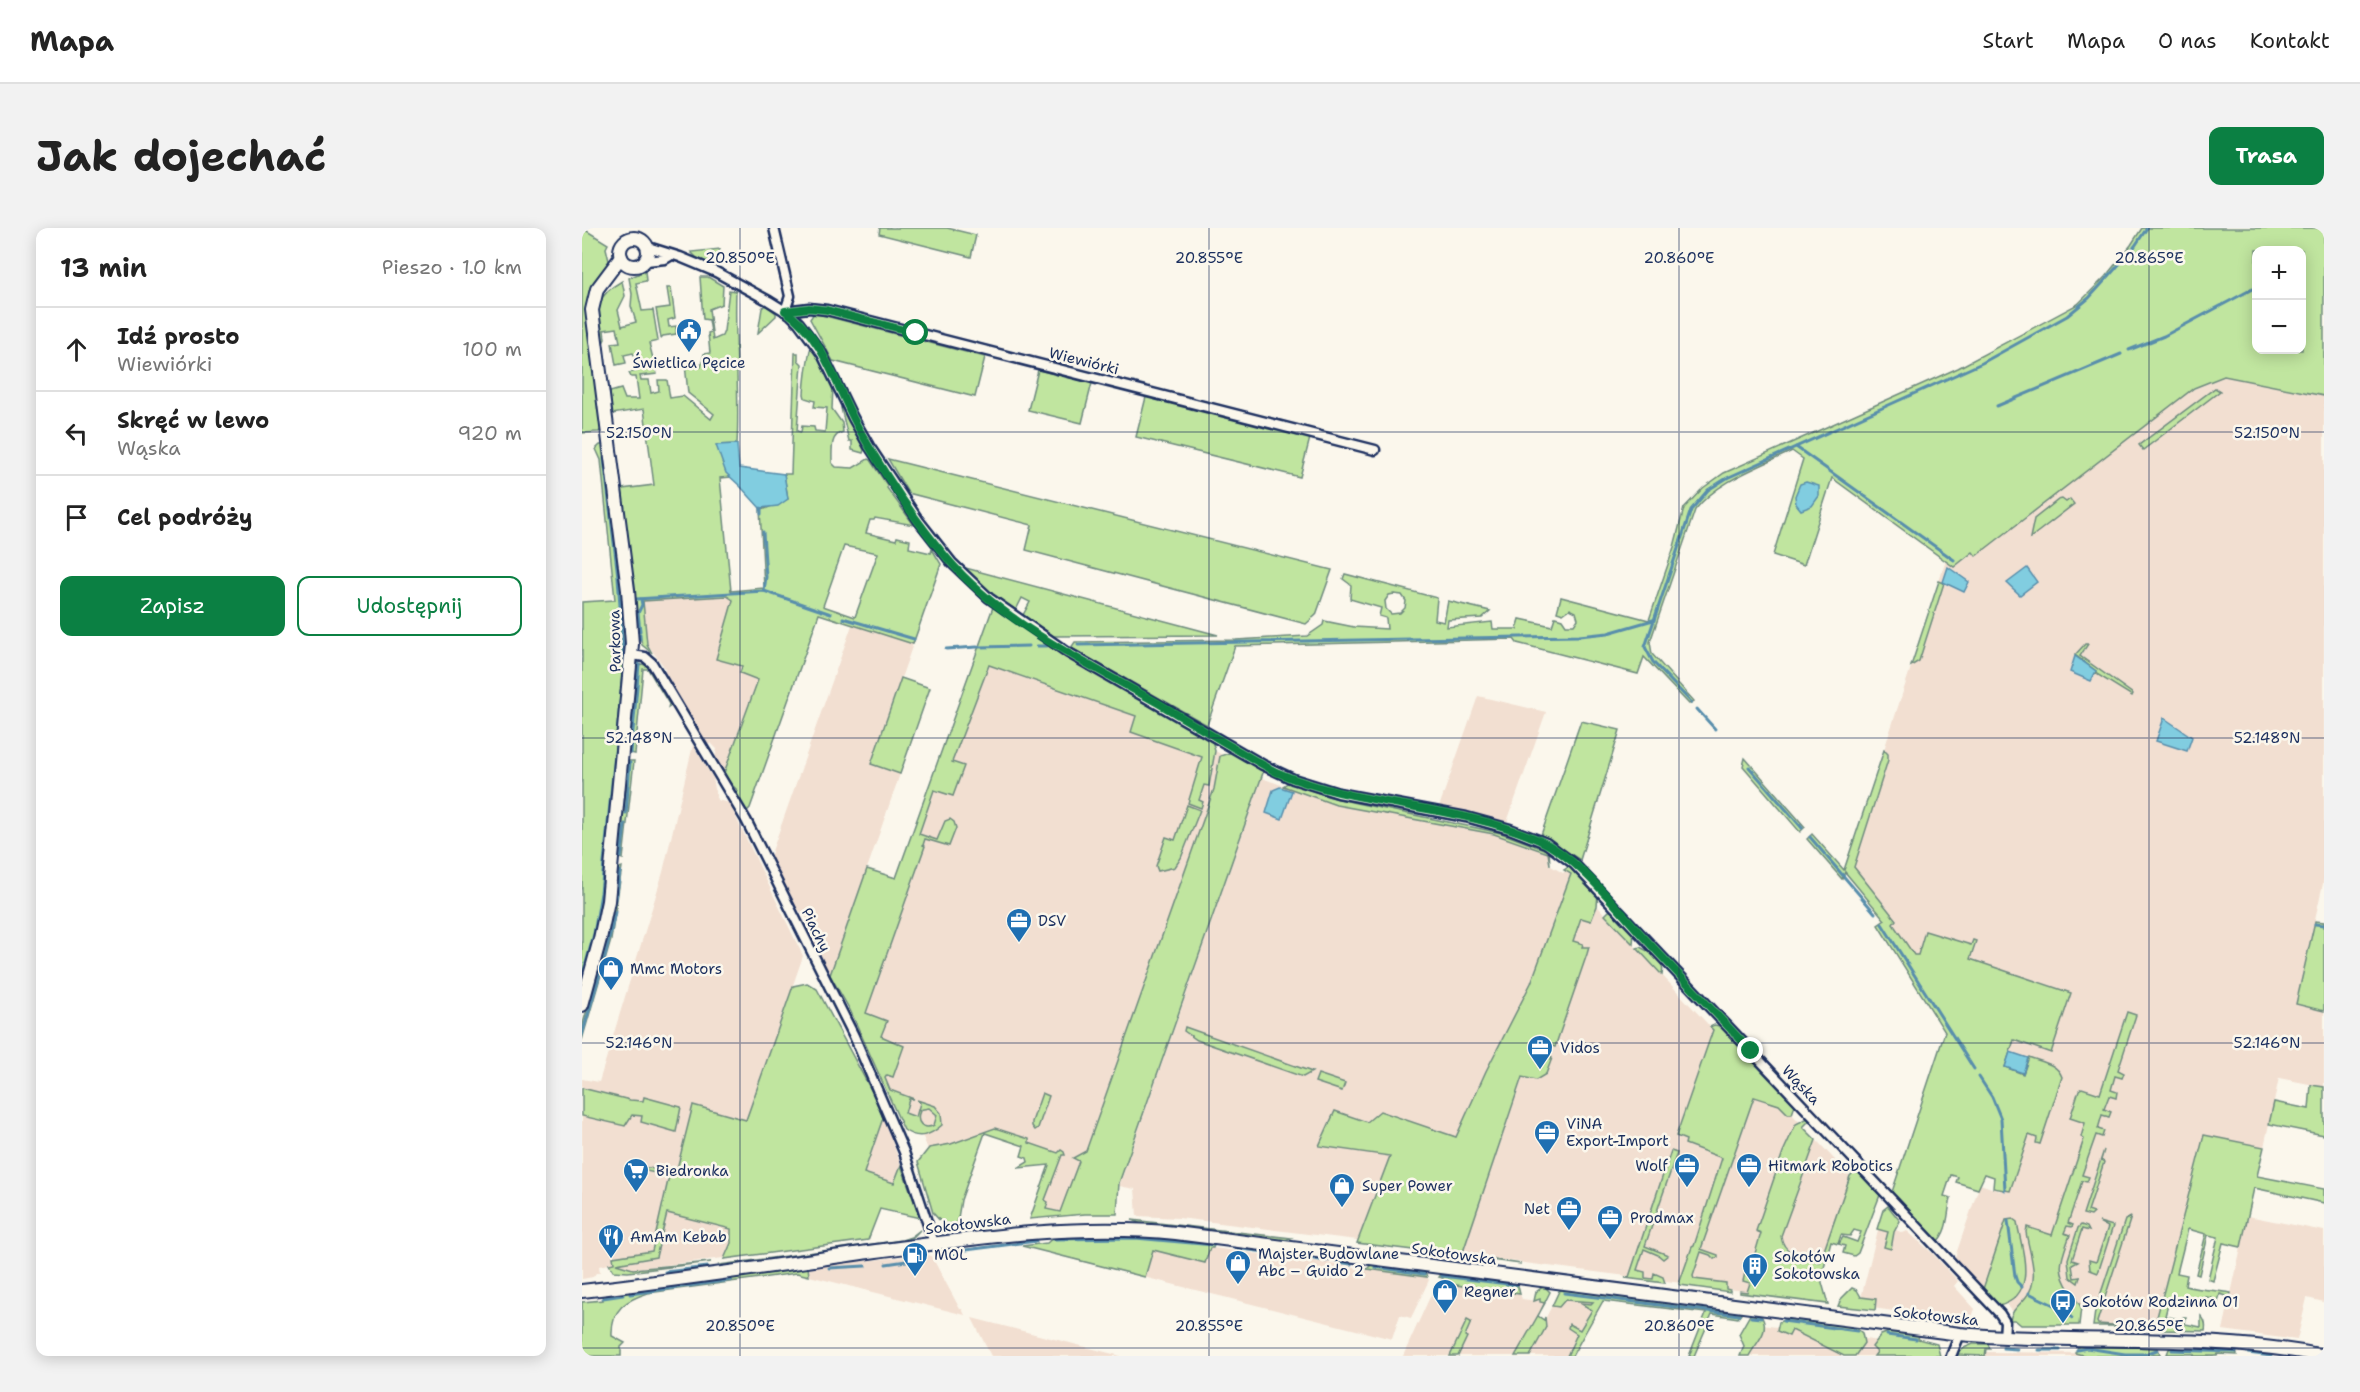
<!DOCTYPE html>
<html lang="pl">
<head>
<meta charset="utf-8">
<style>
	body { margin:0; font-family:"Shantell Sans",sans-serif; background:#f2f2f2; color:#222 }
	.controls { position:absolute; right:18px; top:18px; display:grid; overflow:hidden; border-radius:12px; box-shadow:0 3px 15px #0003 }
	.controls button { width:54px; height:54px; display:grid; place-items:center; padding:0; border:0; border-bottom:2px solid #e0e0e0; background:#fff; color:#222; font:30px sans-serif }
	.stop { position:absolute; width:18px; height:18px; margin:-14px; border:4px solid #0b8043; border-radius:50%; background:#fff }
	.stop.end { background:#0b8043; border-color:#fff; box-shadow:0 2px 6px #0008 }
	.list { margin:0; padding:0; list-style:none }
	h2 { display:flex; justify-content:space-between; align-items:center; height:78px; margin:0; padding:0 24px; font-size:26px }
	h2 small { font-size:20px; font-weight:400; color:#767676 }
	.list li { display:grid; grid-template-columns:39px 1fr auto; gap:18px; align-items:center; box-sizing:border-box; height:84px; padding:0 24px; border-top:2px solid #e0e0e0 }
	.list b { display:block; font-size:22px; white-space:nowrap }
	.list p { margin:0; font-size:20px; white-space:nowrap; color:#767676 }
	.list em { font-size:20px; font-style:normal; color:#767676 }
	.actions { display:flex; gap:12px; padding:18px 24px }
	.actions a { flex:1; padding:14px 0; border:2px solid #0b8043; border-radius:12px; text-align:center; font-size:21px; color:#0b8043 }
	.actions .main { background:#0b8043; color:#fff }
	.icon { flex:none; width:33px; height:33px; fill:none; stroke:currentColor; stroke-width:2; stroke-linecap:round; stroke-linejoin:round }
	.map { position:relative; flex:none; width:1742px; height:1128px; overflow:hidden; border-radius:12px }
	header { display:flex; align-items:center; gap:36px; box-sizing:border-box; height:84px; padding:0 30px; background:#fff; border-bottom:2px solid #e0e0e0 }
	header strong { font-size:28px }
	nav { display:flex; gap:33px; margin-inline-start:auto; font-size:21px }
	.intro { display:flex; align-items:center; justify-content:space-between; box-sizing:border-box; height:144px; padding:0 36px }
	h1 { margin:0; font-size:42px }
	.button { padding:15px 27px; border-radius:12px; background:#0b8043; color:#fff; font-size:21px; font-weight:700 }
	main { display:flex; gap:36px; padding:0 36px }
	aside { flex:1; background:#fff; border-radius:12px; box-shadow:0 3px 15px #0003 }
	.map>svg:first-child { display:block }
	.built { fill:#f2dfd1 }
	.green { fill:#c0e59f; stroke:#6e8a7e; stroke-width:1.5; fill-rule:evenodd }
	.water { fill:#81cde0; stroke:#588eac; stroke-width:1.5 }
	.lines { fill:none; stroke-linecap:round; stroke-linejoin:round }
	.stream { stroke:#588eac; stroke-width:3 }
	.street-casing { stroke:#1b2f5e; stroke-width:13 }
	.secondary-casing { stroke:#1b2f5e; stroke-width:16 }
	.street { stroke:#fbf7ec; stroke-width:8 }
	.secondary { stroke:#fbf7ec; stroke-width:12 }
	.route { stroke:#0b8043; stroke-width:8 }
	.ticks { fill:none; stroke:#1b2f5e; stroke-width:1.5; stroke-opacity:0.45 }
	.labels { text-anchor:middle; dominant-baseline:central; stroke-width:5; stroke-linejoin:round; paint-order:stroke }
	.street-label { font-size:15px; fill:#1b2f5e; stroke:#fbf7ec }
	.poi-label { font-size:15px; fill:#1b2f5e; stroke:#fbf7ec; text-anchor:start }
	.ticks-label { font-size:15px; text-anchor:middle; fill:#1b2f5e; stroke:#fbf7ec; stroke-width:5; stroke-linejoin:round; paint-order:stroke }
</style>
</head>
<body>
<header>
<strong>Mapa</strong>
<nav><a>Start</a><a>Mapa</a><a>O nas</a><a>Kontakt</a></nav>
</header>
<div class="intro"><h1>Jak dojechać</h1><a class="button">Trasa</a></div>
<main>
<aside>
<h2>13 min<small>Pieszo · 1.0 km</small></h2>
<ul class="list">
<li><svg class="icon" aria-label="ahead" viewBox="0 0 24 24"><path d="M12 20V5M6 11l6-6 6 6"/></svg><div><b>Idź prosto</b><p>Wiewiórki</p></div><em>100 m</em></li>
<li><svg class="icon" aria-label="left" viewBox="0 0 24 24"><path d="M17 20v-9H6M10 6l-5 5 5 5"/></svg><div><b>Skręć w lewo</b><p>Wąska</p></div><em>920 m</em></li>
<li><svg class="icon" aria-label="arrive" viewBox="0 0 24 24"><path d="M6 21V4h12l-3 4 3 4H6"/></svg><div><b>Cel podróży</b></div></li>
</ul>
<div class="actions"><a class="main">Zapisz</a><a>Udostępnij</a></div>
</aside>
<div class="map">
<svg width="1742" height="1128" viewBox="0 0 1742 1128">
	<rect width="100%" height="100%" fill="#fbf7ec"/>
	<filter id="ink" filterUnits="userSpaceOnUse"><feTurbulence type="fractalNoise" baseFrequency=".0167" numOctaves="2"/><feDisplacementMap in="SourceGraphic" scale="12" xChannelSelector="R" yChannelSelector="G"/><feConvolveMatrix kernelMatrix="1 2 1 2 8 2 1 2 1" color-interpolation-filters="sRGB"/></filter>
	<g filter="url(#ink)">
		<!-- built -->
		<g class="built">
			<polygon points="1642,148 1742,168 1742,651 1714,776 1742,783 1742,859 1697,850 1682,919 1622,907 1573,1096 1563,1096 1561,1099 1516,1096 1511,1094 1514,1084 1500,1080 1436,1089 1424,1076 1417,1078 1372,1032 1398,956 1418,963 1425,909 1298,680 1264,638 1364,332 1373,339 1589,171"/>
			<polygon points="145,368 151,372 134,431 160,438 159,445 176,451 141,548 132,534 135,521 129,515 126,517 122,516 113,502 114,498 83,446 83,440 65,416 61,373"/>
			<polygon points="411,379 495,435 630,512 631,522 641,527 650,524 485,987 448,991 470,928 403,905 347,924 341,909 321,900 268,782"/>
			<polygon points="270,397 331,416 289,536 318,546 248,747 228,709 232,698 213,678 188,629"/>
			<polygon points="896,468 964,484 925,594 857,579"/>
			<polygon points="111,517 131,550 135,572 147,575 221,728 164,893 111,877 177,1007 225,1020 51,1041 32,1035 17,1038 18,1045 14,1045 11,1049 0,1051 0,851 17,854 81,644"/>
			<polygon points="680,550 754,577 912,606 966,625 967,637 981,645 983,643 990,646 948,757 904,843 874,910 847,1024 775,1015 775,1012 597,990 555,988 553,961 537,958"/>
			<polygon points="1003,665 1268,948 1225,1071 880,1027"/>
			<polygon points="301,890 319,937 313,955 282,945"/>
			<polygon points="1301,982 1316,998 1314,1002 1321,1005 1325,1003 1349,1024 1376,1053 1372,1058 1393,1081 1388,1094 1277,1078"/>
			<polygon points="1666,988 1742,1003 1742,1074 1725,1070 1715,1112 1641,1102"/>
			<polygon points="529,1012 623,1035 628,1020 631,1020 749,1035 773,1039 774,1041 783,1043 785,1041 845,1049 847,1052 829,1090 818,1087 810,1111 481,1029"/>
			<polygon points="346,1026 350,1029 378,1081 380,1081 383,1087 227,1048 226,1039"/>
			<polygon points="860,1055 938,1066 940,1071 963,1074 933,1128 821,1128 852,1060"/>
			<polygon points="976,1066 1021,1073 990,1128 944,1128"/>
			<polygon points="390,1090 539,1128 409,1128"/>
			<polygon points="1180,1097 1349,1120 1352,1128 1165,1128"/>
			<polygon points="1403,1124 1499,1125 1504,1128 1382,1128"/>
		</g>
		<!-- green -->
		<g class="green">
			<polygon points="0,0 26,16 24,20 28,37 10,60 5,80 20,200 17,204 0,205"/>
			<polygon points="298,0 365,0 394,7 389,29 297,6"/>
			<path d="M1560 0H1742V168L1642 148 1612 160 1394 328 1391 324 1372 339 1250 250 1222 337 1191 327 1221 231 1210 223C1176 240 1137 252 1113 282L1068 414 1070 426 1112 473 1107 476 1062 429 1056 446 935 415 932 411 653 418 625 497 489 420 493 414 654 412 725 408 741 397 742 393 772 399 805 401 804 390 797 388 799 380 768 371 769 357 761 351 763 346 855 370 853 392 862 394 866 373 908 383 900 390 866 392 865 399 910 394 911 401H935L938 391 970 398 973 389 980 391 984 397H992L996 391 994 384 988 381 981 386 975 384 979 369 1067 392 1092 319 1102 280 1121 260 1142 245 1376 140 1496 76 1523 49 1549 17ZM1674 22H1720V122H1674ZM812 366 820 367 824 373 823 380 818 385 809 386 804 381 803 373 807 367Z"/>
			<polygon points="138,21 135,38 115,30 109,24"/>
			<path d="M63 43 64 53 54 55 60 83 71 82 76 113 67 115 75 146 58 148 59 152H67L69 165 77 163 76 152H85L88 170 101 168 129 191 132 186 106 165 103 136 119 139 122 126 128 125 126 105 129 104 127 92 121 91 118 49H126L141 58 140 76 127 81 131 112 140 108 142 103 147 62 154 63C152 114 158 165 155 216L135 217 149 249 138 250 149 363 182 360 178 280 183 281 206 271 202 246H209L213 125H216V132L220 136 215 203 219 204 220 198 232 199 233 203 243 204 245 180 232 179 233 173 223 170 222 166C223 150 225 136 228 122L231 121 251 159 250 181 260 195 261 204C248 207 250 222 250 235L254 239 271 240 286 231 288 232 305 257V260L332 297 293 290 292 292H288L284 305 314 312 315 309 328 312 327 320 349 325 350 321 359 336 331 416 237 386 168 580 164 584 153 567 155 562 148 555 142 545 176 452 158 445 160 438 134 431 151 372 145 368 61 373 65 416 70 425 60 417 58 407H56L40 261 72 257 62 181 30 186 28 164 39 161 43 171H57L54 149H49L47 145 55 143 52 131 54 130 51 125 42 127 44 135 34 137 30 115 38 114 35 100 22 102 23 111 21 115C17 84 8 71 40 53L43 68 36 82 40 98 54 94 49 78 50 66 47 50ZM262 318 296 325 273 389 241 378Z"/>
			<polygon points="85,60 89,60 93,90 86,92 87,99 94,98 94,106 81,108 79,110 74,81 88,79"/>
			<polygon points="183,77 194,85 194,88 176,105 180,80"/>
			<polygon points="232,85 403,129 393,169 251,133 228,91"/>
			<polygon points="456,142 510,155 500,195 446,182"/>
			<polygon points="1633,160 1638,163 1561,222 1557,217"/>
			<polygon points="564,169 728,210 718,249 554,209"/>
			<polygon points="259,180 261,180 282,222 281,225 270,222 270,213 267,213"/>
			<polygon points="18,217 22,217 45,409 21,677 0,761 0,374 33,372 19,232 14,221"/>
			<polygon points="306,231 750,342 734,387 724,396 444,322 450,297 326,265"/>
			<polygon points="1480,271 1484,274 1488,271 1492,276 1448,310 1452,291 1476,272"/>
			<polygon points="376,338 636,407 472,408 441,387 448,374 440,370 434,382 415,370"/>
			<polygon points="1357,353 1362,355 1337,433 1329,438"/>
			<path d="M411 379 495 435 630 512 633 523 627 558 622 557 617 572 621 574 619 580 606 575 620 529 549 504 554 488 407 437 370 534 382 538 371 568 352 562 337 606 355 612 363 593 368 591 372 594 374 600 367 618 343 611 341 617 343 618 284 785 305 793 299 808 322 818 311 849 305 847 303 850 308 862 332 871H327L323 885 334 889 336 882 338 883C333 894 341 903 352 897L355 887 347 880 336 882 338 875 335 872 353 878 359 885 360 897C348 908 336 912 322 902L268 782 248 747 285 641 314 650Z"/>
			<polygon points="1503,416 1506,416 1498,428 1551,466 1550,468 1513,445 1514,443 1493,427"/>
			<polygon points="61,436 68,440 89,478 86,480 87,476 66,441 61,441 53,526 48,525 56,437"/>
			<polygon points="319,450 348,460 318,546 289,536"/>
			<polygon points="999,493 1038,502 998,632 959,607"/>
			<path d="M1302 522 1306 526V532L1272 639 1314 692 1311 696 1332 727H1336L1343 703 1389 717 1391 712 1394 713 1388 731 1489 765 1469 825 1432 812 1423 839 1441 846 1447 829C1459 834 1475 835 1480 849L1458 916 1454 915 1455 910 1447 907 1428 963 1411 960 1412 949 1403 946 1396 961 1374 954 1376 949 1369 947 1362 968 1369 970C1365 985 1367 1003 1354 1015L1309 967 1363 804 1296 697 1303 692 1263 644 1260 651 1225 611 1230 606 1262 642Z"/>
			<polygon points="650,524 682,542 537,955 535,986 503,986 448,991 467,937 436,940 446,934 445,930 439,928 442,918 403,905 379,972 375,996 361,996 351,985 336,934 347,920 369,916 413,900 447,911 447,915 476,925 479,922 482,924 483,927 480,927 463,972 466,974 464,981 478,984 497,933 491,930 504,923 632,561 638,528"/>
			<polygon points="1163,530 1223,599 1218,604 1161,538"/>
			<polygon points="47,533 52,533 41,631 37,630"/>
			<polygon points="707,554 745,568 774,575 919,605 967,623 968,637 966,625 912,606 754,577 701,558"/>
			<polygon points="605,577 618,582 599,630 593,639 576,643 574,638 584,609 593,612"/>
			<polygon points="988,638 1016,665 1015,678 1009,693 999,690 991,713 1001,716 1000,719 1007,719 1005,726 973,819 967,817 963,827 970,830 964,846 954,852 940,849 880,1027 939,1036 864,1026 864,1024 856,1023 855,1025 775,1015 808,928 737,918 753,883 785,894 798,883 874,909 904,843 949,755 989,646 982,642"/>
			<polygon points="40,639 29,712 0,812 0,799 24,716 37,640"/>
			<polygon points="1027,683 1032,683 1052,704 1051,716 1023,687"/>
			<polygon points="1733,693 1742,694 1742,783 1714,776"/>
			<path d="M1058 719C1070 725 1084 732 1080 747L1055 720Z"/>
			<polygon points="225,755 235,761 297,877 301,890 282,945 312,955 319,937 338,990 298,981 286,1012 142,1031 149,1015 149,1001 85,985 74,1029 34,1036 51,1041 129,1034 46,1044 31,1043 27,1036 32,1035 31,1029 70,1023 87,948 55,941 56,938 94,945 111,877 164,892 211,758"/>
			<path d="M1545 784 1554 787 1536 842 1542 845 1540 850 1533 848 1529 862 1535 864 1534 870 1527 868 1522 881 1529 884 1527 889 1520 887 1516 901 1522 903 1520 909 1514 907 1500 947 1507 949 1505 954 1500 953 1486 995 1491 997 1490 999 1485 998 1482 1005 1488 1007C1480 1030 1473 1041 1488 1063 1491 1069 1496 1073 1499 1079L1497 1097H1439L1433 1092H1428C1430 1081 1438 1077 1444 1069 1459 1051 1447 1025 1444 1004L1445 999 1470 1007 1502 911 1499 909 1503 895 1488 890 1497 862 1500 860 1518 866Z"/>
			<polygon points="1132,797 1138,798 1143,802 1213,877 1210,886 1206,886 1197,877 1172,869 1119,1021 1136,1027 1136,1029 1132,1031 1128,1027 1119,1024 1111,1048 1112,1051 1144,1055 1144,1061 1148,1062 1148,1064 1098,1057 1097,1056 1110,1019 1112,1018 1140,930 1103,916 1104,912 1094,908 1131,802 1128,799"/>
			<polygon points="603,799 730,844 721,849 615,812 602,803"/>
			<polygon points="736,846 763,855 760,863 733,854"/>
			<polygon points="1729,857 1742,859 1742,907 1687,896 1692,874 1727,881"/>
			<polygon points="0,860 48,872 61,873 62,869 99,879 94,904 59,894 60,888 50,887 43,898 0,888"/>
			<polygon points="460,865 467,868 456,900 453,902 450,898 450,894"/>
			<path d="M1226 890 1228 892 1221 899 1234 912 1199 1008C1201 1027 1222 1030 1238 1034L1268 948 1274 942 1298 967 1276 1025 1272 1028 1261 1025 1263 1018 1257 1016 1261 1009 1275 1014 1279 1004 1272 1002 1268 1008 1259 1007 1256 1016 1249 1014 1239 1051 1246 1076 1158 1065V1063L1165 1064 1168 1055 1161 1053 1167 1028 1172 1029 1179 1005 1174 1003 1201 924 1214 896Z"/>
			<path d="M1622 907 1682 919 1675 948 1742 961V975L1672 960 1659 1019 1641 1015 1631 1053 1626 1051 1636 1009 1626 1007 1617 1047 1614 1046 1624 1006 1606 1001 1595 1045 1605 1047 1603 1058C1618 1062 1634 1062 1649 1065L1648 1069 1638 1066 1635 1078 1629 1076 1630 1070 1624 1069V1075L1619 1079 1588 1069 1583 1088 1600 1092 1601 1089H1604L1603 1096 1619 1099V1088C1623 1092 1624 1098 1623 1103L1579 1102 1582 1091 1575 1089Z"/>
			<polygon points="1522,922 1519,932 1522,934 1506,983 1512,985 1509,988 1501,986"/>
			<polygon points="1089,923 1095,925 1063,1018 1086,1027 1081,1031 1076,1027 1062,1021 1055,1042 1063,1044 1063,1050 1071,1051 1072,1045 1081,1049 1083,1055 1043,1050 1047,1049"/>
			<polygon points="1306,978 1318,993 1312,1004 1309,1021 1302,1019 1306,1004 1295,1001 1301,982"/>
			<polygon points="1549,989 1515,1094 1516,1096 1561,1099 1563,1096 1561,1102 1536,1098 1511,1098 1513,1083 1543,992"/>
			<path d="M1431 991 1435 994C1440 1023 1457 1067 1417 1078L1401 1061 1424 992Z"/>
			<polygon points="550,992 709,1010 702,1013 602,1000 561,997"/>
			<polygon points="1517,994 1531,998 1516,1045 1508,1042 1507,1032 1514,1034 1526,999"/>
			<polygon points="1499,997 1505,999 1507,1003 1500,1001 1490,1032 1496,1034 1490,1037 1492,1050 1498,1049 1496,1055 1488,1049 1486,1031 1496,1000"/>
			<polygon points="338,1002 331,1009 317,1014 145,1040 138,1037 320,1012 329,1009"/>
			<polygon points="536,1006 593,1010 632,1016 631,1020 628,1020 623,1035 571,1022 563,1049 440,1018 465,1015 473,1008"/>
			<polygon points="791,1035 842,1041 845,1049 785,1041"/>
			<path d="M226 1039 227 1048 215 1045 66 1065C44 1072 29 1081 30 1108L43 1115 39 1119V1128H0V1074L21 1072 20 1067 27 1066Z"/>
			<polygon points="861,1044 935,1054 938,1066 860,1055 861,1050 857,1049"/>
			<polygon points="962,1058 968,1064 956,1088 962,1092 963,1089 964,1099 948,1128 933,1128 963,1075 958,1074 958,1071 952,1073 954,1064"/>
			<polygon points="1270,1060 1275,1062 1279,1069 1294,1071 1293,1082 1256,1078 1259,1071"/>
			<polygon points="983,1061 1158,1083 1159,1086 1156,1090 1130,1086 1112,1128 1107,1128 1124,1085 1021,1073 990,1128 985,1128 995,1106 986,1100 987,1096 998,1102 1010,1082 998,1075 1009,1076 1011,1074 983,1072 977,1079 970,1078 977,1063"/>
			<path d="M1169 1085 1180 1089C1188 1105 1174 1114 1167 1128H1158L1162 1118 1157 1106Z"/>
			<polygon points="1206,1090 1272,1098 1280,1105 1282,1115 1273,1128 1262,1128 1210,1102 1207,1108 1195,1103 1197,1094"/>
			<polygon points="885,1092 889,1094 883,1108 885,1109 876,1128 868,1128"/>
			<polygon points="1310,1103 1337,1107 1336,1111 1355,1116 1358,1128 1292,1128 1295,1124 1290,1119 1299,1107"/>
			<polygon points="1391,1116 1406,1116 1408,1121 1404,1121 1403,1128 1375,1127 1382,1120"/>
			<polygon points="1497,1117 1576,1120 1578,1126 1571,1126 1570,1128 1504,1128 1493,1125"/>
			<polygon points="1592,1118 1654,1121 1655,1127 1636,1126 1635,1128 1612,1128 1612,1126 1585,1126 1587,1121"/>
		</g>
		<!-- water -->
		<g class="water">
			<polygon points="155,216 157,240 202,246 206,271 196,278 178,280 158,258 144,245 134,217"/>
			<polygon points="1224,254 1237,258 1237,268 1230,278 1219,282 1214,276 1213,268 1218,256"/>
			<polygon points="1366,339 1387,354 1382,364 1361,354"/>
			<polygon points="1445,340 1455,354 1438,367 1425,355"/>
			<polygon points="1493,428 1514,443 1509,453 1488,444"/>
			<polygon points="1582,490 1610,509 1605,523 1574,513"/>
			<polygon points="698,559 710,563 700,591 684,585 691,562"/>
			<polygon points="1428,824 1446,830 1441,845 1423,839"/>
		</g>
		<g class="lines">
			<!-- stream -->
			<g class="stream">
				<polyline points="1547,122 1582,108 1674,59"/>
				<polyline points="1415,178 1539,126"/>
				<polyline points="1214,219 1372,332"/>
				<polyline points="179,280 179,286"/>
				<polyline points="181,304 184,349 182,363"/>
				<polyline points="54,371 182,363 249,386"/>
				<polyline points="261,390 332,411"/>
				<polyline points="58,403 56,385 60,377 59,371"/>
				<polyline points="58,406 58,411"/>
				<polyline points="496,417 997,408 1026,405 1071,392"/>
				<polyline points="455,418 465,418"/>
				<polyline points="397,419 447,418"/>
				<polyline points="364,421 395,419"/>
				<polyline points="1109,474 1071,434 1063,419 1109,282 1126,262 1145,250 1400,135 1485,88 1507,70 1527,48 1553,18 1565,0"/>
				<polyline points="1115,481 1133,501"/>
				<polyline points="49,525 57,436"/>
				<polyline points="1167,539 1220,600"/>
				<polyline points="44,585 48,535"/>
				<polyline points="1228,609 1293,685"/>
				<polyline points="39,629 43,596"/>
				<polyline points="34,671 38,643"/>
				<polyline points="1300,696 1392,841"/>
				<polyline points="1733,696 1742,697"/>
				<polyline points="0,750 12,706 19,665 42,436 36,349 22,230"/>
				<polyline points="0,807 24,725 33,684"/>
				<polyline points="1397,849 1410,869 1419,891 1423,962"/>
				<polyline points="1426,993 1433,1048 1435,1054 1440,1059"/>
				<polyline points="471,1011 553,1010 632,1017"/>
				<polyline points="652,1020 699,1026"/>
				<polyline points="367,1028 384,1022 454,1013"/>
				<polyline points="715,1028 744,1033"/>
				<polyline points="756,1034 769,1036"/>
				<polyline points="304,1036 338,1031"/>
				<polyline points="793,1039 842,1046"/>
				<polyline points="247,1040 283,1038"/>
				<polyline points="83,1044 126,1039"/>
				<polyline points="860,1048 934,1057"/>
				<polyline points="982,1065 1157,1087"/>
				<polyline points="1447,1065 1455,1069"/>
				<polyline points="48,1066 149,1052"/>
				<polyline points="1455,1069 1480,1081 1490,1090"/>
				<polyline points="21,1070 41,1067"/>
				<polyline points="1169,1089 1179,1090"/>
				<polyline points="1201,1093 1275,1103"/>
				<polyline points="1305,1107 1334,1111"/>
				<polyline points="1421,1120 1435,1121"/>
				<polyline points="1457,1122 1478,1122"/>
				<polyline points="1495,1122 1505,1120 1543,1126 1545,1128"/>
				<polyline points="1590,1122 1654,1124"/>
				<polyline points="1666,1125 1689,1128"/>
				<polyline points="1544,1126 1563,1126 1575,1122"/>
			</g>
			<defs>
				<g id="street">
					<polyline points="192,0 208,68 203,83"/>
					<polyline points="66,19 98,29 134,44 187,73 208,86 217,95 240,126 271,190 287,218 337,293 370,335 407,370 485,424 681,537 711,551 756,565 884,589 928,601 964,615 992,636 1418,1086 1423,1094 1422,1110"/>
					<polyline points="64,33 83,31 88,28"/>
					<polyline points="203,83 227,80 245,82 793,222"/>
					<polyline points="50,427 63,429 70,435 164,592 272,808 322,924 352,1015"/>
					<polyline points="1369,1128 1378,1106"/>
				</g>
				<g id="secondary">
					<circle cx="52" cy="24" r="14"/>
					<polyline points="0,777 18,711 26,673 50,416 46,362 10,82 15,61 39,29"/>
					<path d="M0 1063C98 1052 196 1037 294 1023 394 1010 493 995 594 1005L1378 1106C1500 1117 1622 1104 1742 1128"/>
				</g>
			</defs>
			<!-- street casing -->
			<use href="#street" class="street-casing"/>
			<!-- secondary casing -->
			<use href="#secondary" class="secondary-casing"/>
			<!-- street -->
			<use href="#street" class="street"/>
			<!-- secondary -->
			<use href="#secondary" class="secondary"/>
		</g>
	</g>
	<g class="lines" filter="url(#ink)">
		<!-- route -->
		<path class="route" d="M334 105 245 82 227 80 203 83C243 109 255 162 277 201 302 246 331 290 364 329 419 395 503 434 576 475 615 498 654 522 694 544 778 580 874 575 957 612 995 629 1029 673 1057 704 1094 744 1132 783 1169 823"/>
	</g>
	<!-- ticks -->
	<path class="ticks" d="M158 0V1128M627 0V1128M1097 0V1128M1567 0V1128M0 204H1742M0 510H1742M0 815H1742M0 1120H1742"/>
	<!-- icons -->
	<defs>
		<symbol id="civic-pin" viewBox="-11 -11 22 30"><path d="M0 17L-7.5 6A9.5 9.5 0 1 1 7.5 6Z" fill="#1f6fb2" stroke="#fbf7ec"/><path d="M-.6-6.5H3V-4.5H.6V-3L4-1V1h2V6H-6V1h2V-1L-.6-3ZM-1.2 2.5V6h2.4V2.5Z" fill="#fff"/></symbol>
		<symbol id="office-pin" viewBox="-11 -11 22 30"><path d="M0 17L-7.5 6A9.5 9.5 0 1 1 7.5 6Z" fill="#1f6fb2" stroke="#fbf7ec"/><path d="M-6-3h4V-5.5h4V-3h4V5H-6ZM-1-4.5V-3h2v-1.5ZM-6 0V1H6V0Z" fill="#fff"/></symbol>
		<symbol id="shop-pin" viewBox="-11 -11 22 30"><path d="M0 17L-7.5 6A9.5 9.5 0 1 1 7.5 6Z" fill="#1f6fb2" stroke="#fbf7ec"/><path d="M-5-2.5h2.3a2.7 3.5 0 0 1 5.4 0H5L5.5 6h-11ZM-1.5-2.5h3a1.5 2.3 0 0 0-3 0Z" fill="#fff"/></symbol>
		<symbol id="supermarket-pin" viewBox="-11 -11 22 30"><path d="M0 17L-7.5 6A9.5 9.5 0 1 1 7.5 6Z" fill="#1f6fb2" stroke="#fbf7ec"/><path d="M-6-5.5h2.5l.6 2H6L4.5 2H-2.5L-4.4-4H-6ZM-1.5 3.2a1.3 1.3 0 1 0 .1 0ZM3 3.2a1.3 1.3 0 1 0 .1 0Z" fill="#fff"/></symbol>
		<symbol id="restaurant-pin" viewBox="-11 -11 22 30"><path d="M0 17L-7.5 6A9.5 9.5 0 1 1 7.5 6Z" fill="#1f6fb2" stroke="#fbf7ec"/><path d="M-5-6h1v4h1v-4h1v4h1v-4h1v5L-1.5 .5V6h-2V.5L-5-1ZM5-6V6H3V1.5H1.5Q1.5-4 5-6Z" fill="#fff"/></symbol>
		<symbol id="fuel-pin" viewBox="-11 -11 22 30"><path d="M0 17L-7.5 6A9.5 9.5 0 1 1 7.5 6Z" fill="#1f6fb2" stroke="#fbf7ec"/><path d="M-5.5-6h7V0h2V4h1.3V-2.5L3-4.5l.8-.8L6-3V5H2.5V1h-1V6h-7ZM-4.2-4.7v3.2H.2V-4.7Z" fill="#fff"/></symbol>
		<symbol id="building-pin" viewBox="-11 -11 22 30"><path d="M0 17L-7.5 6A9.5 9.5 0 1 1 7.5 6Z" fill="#1f6fb2" stroke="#fbf7ec"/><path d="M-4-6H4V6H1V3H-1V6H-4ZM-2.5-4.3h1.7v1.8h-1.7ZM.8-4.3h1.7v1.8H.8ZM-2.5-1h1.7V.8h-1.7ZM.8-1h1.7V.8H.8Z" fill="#fff"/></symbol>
		<symbol id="bus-pin" viewBox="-11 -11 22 30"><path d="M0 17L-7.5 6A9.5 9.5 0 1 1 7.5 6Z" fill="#1f6fb2" stroke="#fbf7ec"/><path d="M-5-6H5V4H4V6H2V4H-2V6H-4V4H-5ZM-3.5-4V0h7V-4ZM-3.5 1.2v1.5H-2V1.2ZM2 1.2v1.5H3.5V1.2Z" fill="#fff"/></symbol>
	</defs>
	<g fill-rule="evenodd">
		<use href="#civic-pin" x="92" y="88" width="30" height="40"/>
		<use href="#office-pin" x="422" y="678" width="30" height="40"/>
		<use href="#shop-pin" x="14" y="726" width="30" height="40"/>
		<use href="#office-pin" x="943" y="805" width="30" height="40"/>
		<use href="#office-pin" x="950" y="890" width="30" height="40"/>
		<use href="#office-pin" x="1090" y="923" width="30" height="40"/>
		<use href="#office-pin" x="1152" y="923" width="30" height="40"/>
		<use href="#supermarket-pin" x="39" y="928" width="30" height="40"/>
		<use href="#shop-pin" x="745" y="943" width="30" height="40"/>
		<use href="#office-pin" x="972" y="966" width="30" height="40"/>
		<use href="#office-pin" x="1013" y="975" width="30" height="40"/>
		<use href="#restaurant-pin" x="14" y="994" width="30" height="40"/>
		<use href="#fuel-pin" x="318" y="1012" width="30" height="40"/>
		<use href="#shop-pin" x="641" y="1020" width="30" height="40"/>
		<use href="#building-pin" x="1158" y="1023" width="30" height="40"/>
		<use href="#shop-pin" x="848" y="1049" width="30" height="40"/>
		<use href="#bus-pin" x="1466" y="1059" width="30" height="40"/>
	</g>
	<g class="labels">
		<!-- street labels -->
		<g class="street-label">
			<text transform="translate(502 133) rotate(14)">Wiewiórki</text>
			<text transform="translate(33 413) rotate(-91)">Parkowa</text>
			<text transform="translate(234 702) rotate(64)">Piachy</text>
			<text transform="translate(1219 857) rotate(47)">Wąska</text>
			<text transform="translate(386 996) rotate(-7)">Sokołowska</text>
			<text transform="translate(872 1026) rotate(8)">Sokołowska</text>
			<text transform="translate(1354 1088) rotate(6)">Sokołowska</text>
		</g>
		<!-- poi labels -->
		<g class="poi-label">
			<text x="107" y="135" text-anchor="middle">Świetlica Pęcice</text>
			<text x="456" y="693">DSV</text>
			<text x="48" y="741">Mmc Motors</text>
			<text x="978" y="820">Vidos</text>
			<text x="984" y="896">ViNA<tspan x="984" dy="17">Export-Import</tspan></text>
			<text x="1086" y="938" text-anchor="end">Wolf</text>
			<text x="1186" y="938">Hitmark Robotics</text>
			<text x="74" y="943">Biedronka</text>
			<text x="780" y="958">Super Power</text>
			<text x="968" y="981" text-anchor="end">Net</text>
			<text x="1048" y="990">Prodmax</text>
			<text x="48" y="1009">AmAm Kebab</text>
			<text x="676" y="1026">Majster Budowlane<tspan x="676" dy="17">Abc – Guido 2</tspan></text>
			<text x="352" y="1027">MOL</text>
			<text x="1192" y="1029">Sokołów<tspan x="1192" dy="17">Sokołowska</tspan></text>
			<text x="882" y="1064">Regner</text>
			<text x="1500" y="1074">Sokołów Rodzinna 01</text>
		</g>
	</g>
	<g class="ticks-label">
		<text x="158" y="35">20.850°E</text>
		<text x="627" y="35">20.855°E</text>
		<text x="1097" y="35">20.860°E</text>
		<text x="1567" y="35">20.865°E</text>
		<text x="57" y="210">52.150°N</text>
		<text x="1685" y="210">52.150°N</text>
		<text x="57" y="515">52.148°N</text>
		<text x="1685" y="515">52.148°N</text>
		<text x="57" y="820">52.146°N</text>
		<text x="1685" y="820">52.146°N</text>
		<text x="158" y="1103">20.850°E</text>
		<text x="627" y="1103">20.855°E</text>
		<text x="1097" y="1103">20.860°E</text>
		<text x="1567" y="1103">20.865°E</text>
	</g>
</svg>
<div class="controls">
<button>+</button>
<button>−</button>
</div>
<div class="stop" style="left:334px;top:105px"></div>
<div class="stop end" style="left:1169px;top:823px"></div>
</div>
</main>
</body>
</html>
